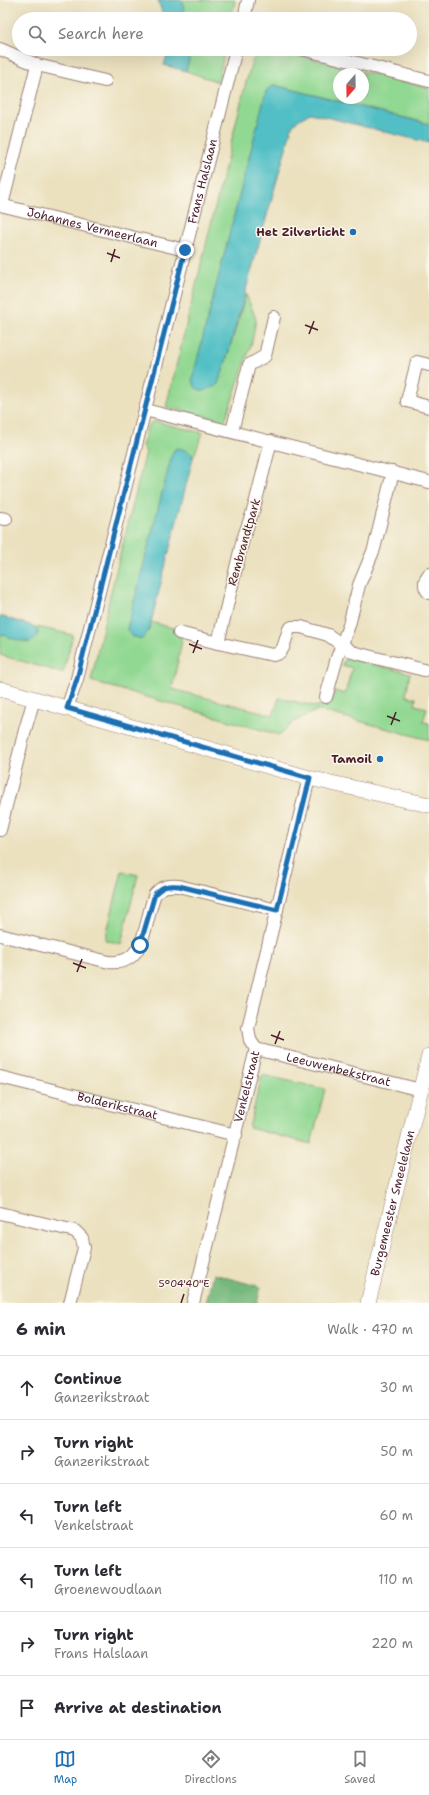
<!DOCTYPE html>
<html lang="en">
<head>
<meta charset="utf-8">
<style>
	body { margin:0; font-family:"Shantell Sans",sans-serif; background:#f7f7f7; color:#2b2b33 }
	.compass { position:absolute; left:333px; top:68px; width:36px; height:36px; border-radius:50%; background:#fff; box-shadow:0 4px 16px #0002; rotate:200deg }
	.stop { position:absolute; width:12px; height:12px; margin:-9px; border:3px solid #1f6fb2; border-radius:50%; background:#fff }
	.stop.end { background:#1f6fb2; border-color:#fff; box-shadow:0 1px 4px #0008 }
	.list { margin:0; padding:0; list-style:none }
	h2 { display:flex; justify-content:space-between; align-items:center; height:52px; margin:0; padding:0 16px; font-size:17px }
	h2 small { font-size:13px; font-weight:400; color:#7c7c81 }
	.list li { display:grid; grid-template-columns:26px 1fr auto; gap:12px; align-items:center; box-sizing:border-box; height:64px; padding:0 16px; border-top:1px solid #e1e1e2 }
	.list b { display:block; font-size:15px; white-space:nowrap }
	.list p { margin:0; font-size:13px; white-space:nowrap; color:#7c7c81 }
	.list em { font-size:13px; font-style:normal; color:#7c7c81 }
	.icon { flex:none; width:22px; height:22px; fill:none; stroke:currentColor; stroke-width:2; stroke-linecap:round; stroke-linejoin:round }
	.map { position:relative; flex:none; width:429px; height:1303px; overflow:hidden }
	.search { position:absolute; background:#fff; box-shadow:0 4px 16px #0002; left:12px; right:12px; top:12px; height:44px; display:flex; align-items:center; gap:10px; box-sizing:border-box; padding:0 14px; border-radius:22px; color:#7c7c81; font-size:15px }
	.sheet { height:436px; background:#fff }
	nav { display:flex; justify-content:space-around; align-items:center; box-sizing:border-box; height:56px; border-top:1px solid #e1e1e2; background:#fff; font-size:11px; color:#7c7c81 }
	nav a { display:grid; justify-items:center; gap:2px }
	nav .on { color:#1f6fb2 }
	.map>svg:first-child { display:block }
	.green { fill:#91d892; stroke:#6e7c5e; fill-rule:evenodd }
	.forest { fill:#74b87c; stroke:#5f6c54 }
	.water { fill:#51bfc5; stroke:#4e6f78 }
	.lines { fill:none; stroke-linecap:round; stroke-linejoin:round }
	.minor-casing { stroke:#9a8075; stroke-width:14 }
	.tertiary-casing { stroke:#9a8075; stroke-width:16 }
	.minor { stroke:#fff; stroke-width:12 }
	.tertiary { stroke:#fff; stroke-width:15 }
	.route { stroke:#1f6fb2; stroke-width:5 }
	.ticks { fill:none; stroke:#4a1f2b; stroke-width:1.5 }
	.poi-dot { fill:#1f6fb2; stroke:#fbf7ec; stroke-width:1.5 }
	.labels { text-anchor:middle; dominant-baseline:central; stroke-width:3; stroke-linejoin:round; paint-order:stroke }
	.street-label { font-size:12px; fill:#4a1f2b; stroke:#fbf7ec }
	.poi-label { font-size:12px; font-weight:bold; fill:#4a1f2b; stroke:#fbf7ec; text-anchor:end }
	.ticks-label { font-size:10px; text-anchor:middle; fill:#4a1f2b; stroke:#fbf7ec; stroke-width:3; stroke-linejoin:round; paint-order:stroke }
</style>
</head>
<body>
<div class="map">
<svg width="429" height="1303" viewBox="0 0 429 1303">
	<rect width="100%" height="100%" fill="#fbf7ec"/>
	<filter id="ink" filterUnits="userSpaceOnUse"><feTurbulence type="fractalNoise" baseFrequency=".025" numOctaves="2"/><feDisplacementMap in="SourceGraphic" scale="8" xChannelSelector="R" yChannelSelector="G"/><feConvolveMatrix kernelMatrix="1 2 1 2 8 2 1 2 1" color-interpolation-filters="sRGB"/></filter>
	<filter id="wash" filterUnits="userSpaceOnUse"><feTurbulence type="fractalNoise" baseFrequency=".012" numOctaves="4" result="noise"/><feDisplacementMap in="SourceGraphic" scale="16" xChannelSelector="R" yChannelSelector="G"/><feGaussianBlur stdDeviation="0.9" result="paint"/><feColorMatrix in="noise" values="0 0 0 0 0 0 0 0 0 0 0 0 0 0 0 0 0 1.4 0 .05"/><feComposite in="paint" operator="in"/></filter>
	<g filter="url(#wash)">
		<rect width="100%" height="100%" fill="#ebe1bf"/>
		<!-- green -->
		<g class="green">
			<polygon points="182,0 235,0 232,19 186,19"/>
			<polygon points="192,49 225,49 218,82 186,71"/>
			<path d="M270 51 285 52 429 88V124L274 85 266 91 223 371 246 294 256 319 252 342 225 421 166 407 246 82C252 65 249 54 270 51ZM339 74H363V98H339Z"/>
			<polygon points="153,421 203,433 193,458 192,454 149,630 151,622 177,629 182,641 172,689 273,715 279,698 318,707 323,699 332,701 334,691 345,694 352,668 342,665 343,662 347,659 354,660 410,673 406,696 416,698 415,705 427,708 423,722 429,723 429,740 318,710 295,721 279,735 91,681 112,587 146,452 142,446 147,428"/>
			<polygon points="33,626 73,635 63,673 0,655 0,634 29,643 38,631"/>
			<polygon points="122,871 138,875 121,944 105,940"/>
			<polygon points="262,1075 325,1089 311,1144 249,1128"/>
		</g>
		<!-- forest -->
		<polygon class="forest" points="213,1274 261,1287 257,1303 206,1303"/>
		<!-- water -->
		<g class="water">
			<polygon points="158,0 182,0 186,19 164,19"/>
			<polygon points="169,49 192,49 186,71 164,65"/>
			<polygon points="274,85 429,124 429,143 310,113 298,120 292,127 223,371 217,386 203,391 196,388 192,380 266,91"/>
			<path d="M177 448C185 450 191 450 193 458L149 630 142 639 131 636 127 629 172 454 174 450Z"/>
			<path d="M0 616 33 626 38 631C37 651 11 637 0 634Z"/>
		</g>
	</g>
	<g filter="url(#ink)">
		<g class="lines">
			<defs>
				<g id="minor">
					<polyline points="244,19 248,0"/>
					<polyline points="0,49 37,65 105,81"/>
					<polyline points="302,49 429,81"/>
					<path id="s1" d="M0 205 185 250"/>
					<polyline points="2,205 37,65"/>
					<polyline points="429,365 417,362 407,401 429,407"/>
					<polyline points="145,410 429,482"/>
					<polyline points="232,431 249,365 265,356 274,317"/>
					<polyline points="271,441 254,508 243,539 218,643 273,655 279,653 283,648 289,629 292,627 301,627 328,635 352,652 424,670"/>
					<polyline points="0,518 6,519"/>
					<path d="M429 574C424 580 423 587 429 593"/>
					<polyline points="179,633 218,643"/>
					<polyline points="326,697 337,658 349,625 359,585 374,549 393,472"/>
					<path id="s2" d="M67 708 77 679 236 49"/>
					<polyline points="0,830 25,730 34,699"/>
					<path d="M0 935 109 962C147 966 144 921 155 894 162 886 168 885 179 886L277 910"/>
					<path id="s3" d="M256 1049 421 1090"/>
					<path id="s4" d="M0 1077 236 1135"/>
					<polyline points="0,1213 75,1231 82,1238 84,1248 70,1303"/>
					<path id="s5" d="M193 1303 256 1049 250 1040 248 1028 309 778"/>
				</g>
				<g id="tertiary">
					<polyline points="0,689 309,778 429,805"/>
					<path id="s6" d="M368 1303 429 1056"/>
				</g>
			</defs>
			<!-- minor casing -->
			<use href="#minor" class="minor-casing"/>
			<!-- tertiary casing -->
			<use href="#tertiary" class="tertiary-casing"/>
			<!-- minor -->
			<use href="#minor" class="minor"/>
			<!-- tertiary -->
			<use href="#tertiary" class="tertiary"/>
		</g>
	</g>
	<g class="lines" filter="url(#ink)">
		<!-- route -->
		<path class="route" d="M140 945 155 894C162 886 168 885 179 886L277 910 310 778 67 708 77 679 185 250"/>
	</g>
	<!-- ticks -->
	<path class="ticks" d="M107 253 120 258M111 262 115 249M305 325 318 330M309 334 314 321M189 644 202 649M193 653 198 640M387 716 400 721M391 725 396 712M73 963 86 968M77 972 82 959M271 1035 284 1040M275 1044 280 1031M181 1303 184 1294"/>
	<!-- markers -->
	<g class="poi-dot">
		<circle cx="353" cy="232" r="4"/>
		<circle cx="380" cy="759" r="4"/>
	</g>
	<g class="labels">
		<!-- street labels -->
		<g class="street-label">
			<text stroke="none"><textPath href="#s2" startOffset="544">Frans Halslaan</textPath></text>
			<text stroke="none"><textPath href="#s1" startOffset="95">Johannes Vermeerlaan</textPath></text>
			<text transform="translate(244 542) rotate(-74)">Rembrandtpark</text>
			<text stroke="none"><textPath href="#s3" startOffset="85">Leeuwenbekstraat</textPath></text>
			<text stroke="none"><textPath href="#s5" startOffset="223">Venkelstraat</textPath></text>
			<text stroke="none"><textPath href="#s4" startOffset="121">Bolderikstraat</textPath></text>
			<text stroke="none"><textPath href="#s6" startOffset="103">Burgemeester Smeelelaan</textPath></text>
		</g>
		<!-- poi labels -->
		<g class="poi-label">
			<text x="345" y="232">Het Zilverlicht</text>
			<text x="372" y="759">Tamoil</text>
		</g>
	</g>
	<g class="ticks-label">
		<text x="184" y="1287">5°04'40"E</text>
	</g>
</svg>
<svg class="compass" viewBox="-18 -18 36 36"><path d="M0-13l5 13h-10z" fill="#e53935"/><path d="M0 13l5-13h-10z" fill="#7c7c81"/></svg>
<div class="stop" style="left:140px;top:945px"></div>
<div class="stop end" style="left:185px;top:250px"></div>
<div class="search"><svg class="icon" aria-label="search" viewBox="0 0 24 24"><circle cx="10" cy="10" r="6"/><path d="M15 15l6 6"/></svg>Search here</div>
</div>
<section class="sheet">
<h2>6 min<small>Walk · 470 m</small></h2>
<ul class="list">
<li><svg class="icon" aria-label="ahead" viewBox="0 0 24 24"><path d="M12 20V5M6 11l6-6 6 6"/></svg><div><b>Continue</b><p>Ganzerikstraat</p></div><em>30 m</em></li>
<li><svg class="icon" aria-label="right" viewBox="0 0 24 24"><path d="M7 20v-9h11M14 6l5 5-5 5"/></svg><div><b>Turn right</b><p>Ganzerikstraat</p></div><em>50 m</em></li>
<li><svg class="icon" aria-label="left" viewBox="0 0 24 24"><path d="M17 20v-9H6M10 6l-5 5 5 5"/></svg><div><b>Turn left</b><p>Venkelstraat</p></div><em>60 m</em></li>
<li><svg class="icon" aria-label="left" viewBox="0 0 24 24"><path d="M17 20v-9H6M10 6l-5 5 5 5"/></svg><div><b>Turn left</b><p>Groenewoudlaan</p></div><em>110 m</em></li>
<li><svg class="icon" aria-label="right" viewBox="0 0 24 24"><path d="M7 20v-9h11M14 6l5 5-5 5"/></svg><div><b>Turn right</b><p>Frans Halslaan</p></div><em>220 m</em></li>
<li><svg class="icon" aria-label="arrive" viewBox="0 0 24 24"><path d="M6 21V4h12l-3 4 3 4H6"/></svg><div><b>Arrive at destination</b></div></li>
</ul>
</section>
<nav>
<a class="on"><svg class="icon" aria-label="map" viewBox="0 0 24 24"><path d="M3 6l6-2 6 2 6-2v14l-6 2-6-2-6 2zM9 4v14M15 6v14"/></svg>Map</a>
<a><svg class="icon" aria-label="directions" viewBox="0 0 24 24"><path d="M12 3l9 9-9 9-9-9zM9 14v-3h6M13 9l2 2-2 2"/></svg>Directions</a>
<a><svg class="icon" aria-label="saved" viewBox="0 0 24 24"><path d="M7 4h10v16l-5-4-5 4z"/></svg>Saved</a>
</nav>
</body>
</html>
